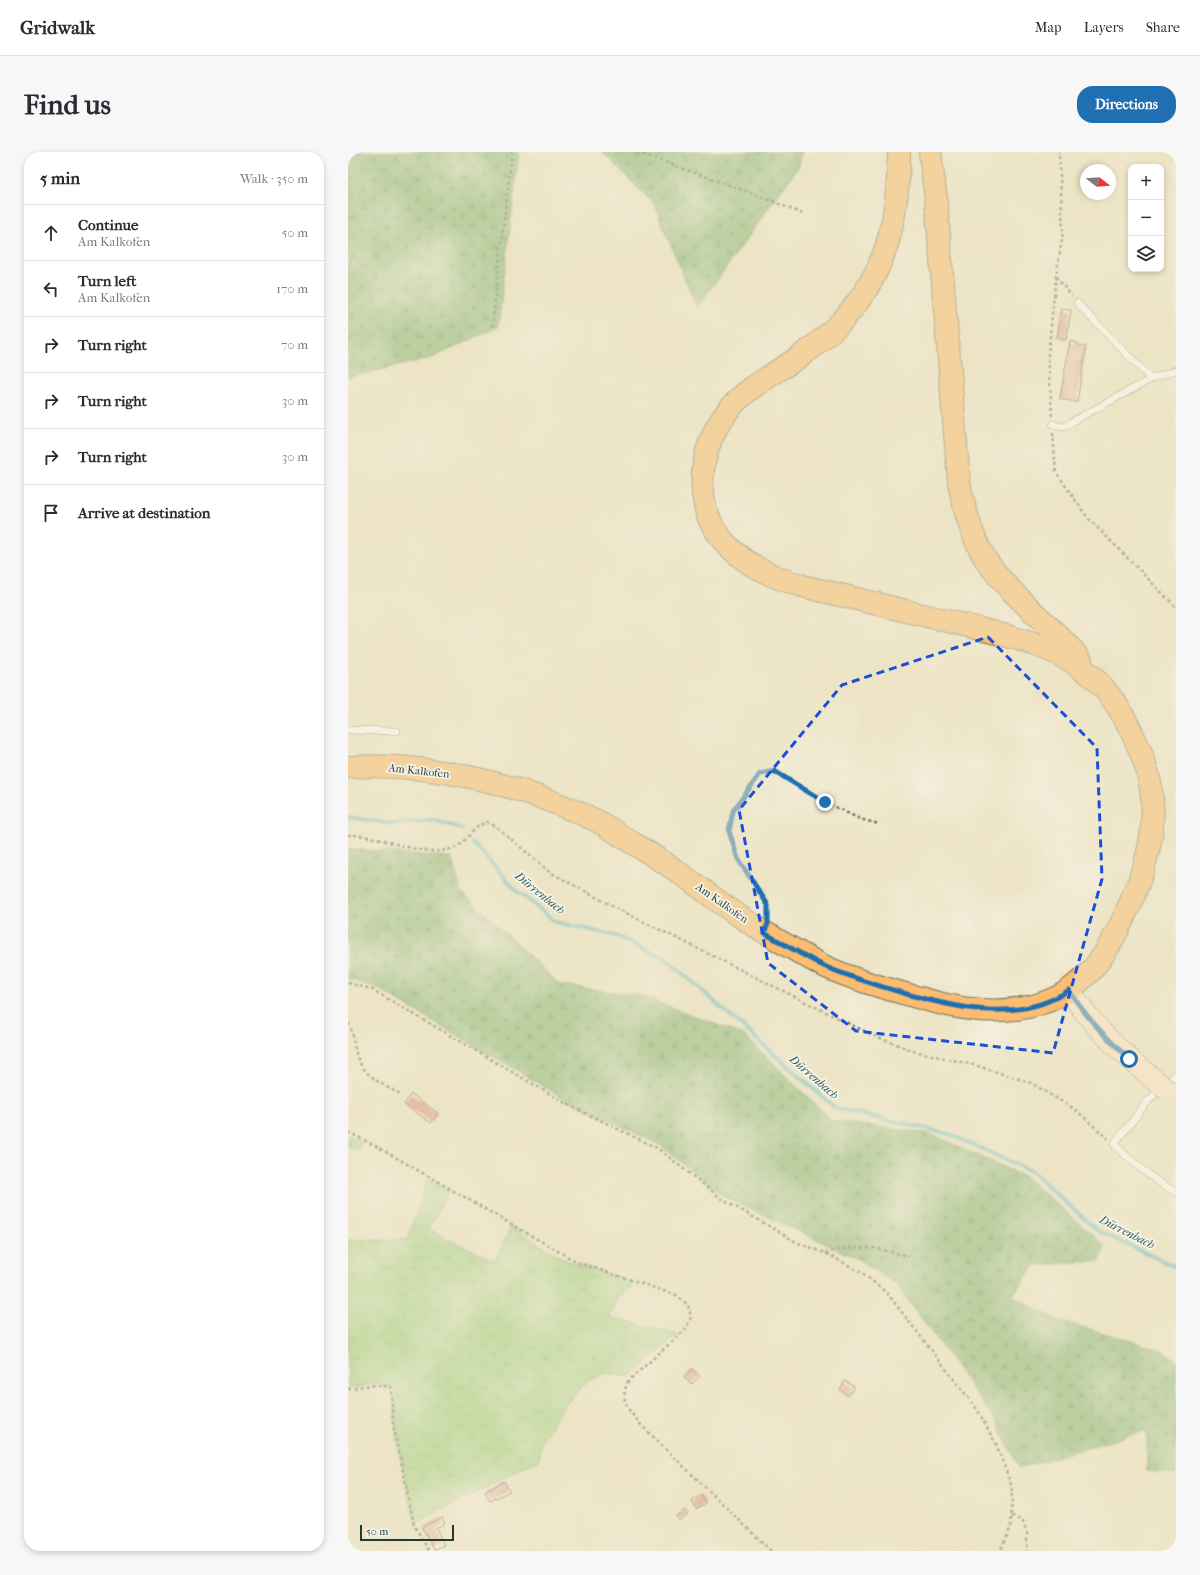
<!DOCTYPE html>
<html lang="en">
<head>
<meta charset="utf-8">
<style>
	body { margin:0; font-family:"IM FELL French Canon",serif; background:#f7f7f7; color:#2b2b33 }
	.controls { position:absolute; right:12px; top:12px; display:grid; overflow:hidden; border-radius:8px; box-shadow:0 2px 6px #0003 }
	.controls button { width:36px; height:36px; display:grid; place-items:center; padding:0; border:0; border-bottom:1px solid #e1e1e2; background:#fff; color:#2b2b33; font:20px sans-serif }
	.compass { position:absolute; left:732px; top:12px; width:36px; height:36px; border-radius:50%; background:#fff; box-shadow:0 2px 6px #0003; rotate:107deg }
	.scale { position:absolute; left:12px; bottom:10px; width:94px; box-sizing:border-box; padding-left:4px; border:2px solid #1f3d34; border-top:0; font-size:11px; line-height:14px; white-space:nowrap; color:#1f3d34; -webkit-text-stroke:3px #f7f3e8; paint-order:stroke }
	.stop { position:absolute; width:12px; height:12px; margin:-9px; border:3px solid #1f6fb2; border-radius:50%; background:#fff }
	.stop.end { background:#1f6fb2; border-color:#fff; box-shadow:0 1px 4px #0008 }
	.list { margin:0; padding:0; list-style:none }
	h2 { display:flex; justify-content:space-between; align-items:center; height:52px; margin:0; padding:0 16px; font-size:17px }
	h2 small { font-size:13px; font-weight:400; color:#7c7c81 }
	.list li { display:grid; grid-template-columns:26px 1fr auto; gap:12px; align-items:center; box-sizing:border-box; height:56px; padding:0 16px; border-top:1px solid #e1e1e2 }
	.list b { display:block; font-size:15px; white-space:nowrap }
	.list p { margin:0; font-size:13px; white-space:nowrap; color:#7c7c81 }
	.list em { font-size:13px; font-style:normal; color:#7c7c81 }
	.icon { flex:none; width:22px; height:22px; fill:none; stroke:currentColor; stroke-width:2; stroke-linecap:round; stroke-linejoin:round }
	.map { position:relative; flex:none; width:828px; height:1399px; overflow:hidden; border-radius:16px }
	header { display:flex; align-items:center; gap:24px; box-sizing:border-box; height:56px; padding:0 20px; background:#fff; border-bottom:1px solid #e1e1e2 }
	header strong { font-size:19px }
	nav { display:flex; gap:22px; margin-inline-start:auto; font-size:14px }
	.intro { display:flex; align-items:center; justify-content:space-between; box-sizing:border-box; height:96px; padding:0 24px }
	h1 { margin:0; font-size:28px }
	.button { padding:10px 18px; border-radius:16px; background:#1f6fb2; color:#fff; font-size:14px; font-weight:700 }
	main { display:flex; gap:24px; padding:0 24px }
	aside { flex:1; background:#fff; border-radius:16px; box-shadow:0 2px 6px #0003 }
	.map>svg:first-child { display:block }
	.grass { fill:url(#grass-tufts); stroke:#5e885c }
	.forest { fill:url(#forest-firs); stroke:#4e7953 }
	.lines { fill:none; stroke-linecap:round; stroke-linejoin:round }
	.stream { stroke:#50b9cd; stroke-width:4 }
	.building { fill:url(#building-hatch) }
	.lane-casing { stroke:#677766; stroke-width:8 }
	.secondary-casing { stroke:#677766; stroke-width:22 }
	.primary-casing { stroke:#677766; stroke-width:24 }
	.highway-casing { stroke:#677766; stroke-width:24 }
	.path { stroke:#677766; stroke-width:2.5; stroke-dasharray:3 3; stroke-linecap:butt }
	.lane { stroke:#fff; stroke-width:7 }
	.secondary { stroke:#fee4c6; stroke-width:21 }
	.primary { stroke:#fdbc70; stroke-width:22 }
	.highway { stroke:#fdbc70; stroke-width:22 }
	.secondary-bridge-casing { stroke:#677766; stroke-width:22; stroke-linecap:butt }
	.secondary-bridge { stroke:#fee4c6; stroke-width:21 }
	.route { stroke:#1f6fb2; stroke-width:5 }
	.marked { fill:none; stroke:#1d4ed8; stroke-width:3; stroke-dasharray:8 5; stroke-linejoin:round }
	.labels { text-anchor:middle; dominant-baseline:central; stroke-width:3.5; stroke-linejoin:round; paint-order:stroke }
	.street-label { font-size:11px; fill:#1f3d34; stroke:#f7f3e8 }
	.water-label { font-size:12px; font-style:italic; fill:#2b5c5a; stroke:#f7f3e8 }
</style>
</head>
<body>
<header>
<strong>Gridwalk</strong>
<nav><a>Map</a><a>Layers</a><a>Share</a></nav>
</header>
<div class="intro"><h1>Find us</h1><a class="button">Directions</a></div>
<main>
<aside>
<h2>5 min<small>Walk · 350 m</small></h2>
<ul class="list">
<li><svg class="icon" aria-label="ahead" viewBox="0 0 24 24"><path d="M12 20V5M6 11l6-6 6 6"/></svg><div><b>Continue</b><p>Am Kalkofen</p></div><em>50 m</em></li>
<li><svg class="icon" aria-label="left" viewBox="0 0 24 24"><path d="M17 20v-9H6M10 6l-5 5 5 5"/></svg><div><b>Turn left</b><p>Am Kalkofen</p></div><em>170 m</em></li>
<li><svg class="icon" aria-label="right" viewBox="0 0 24 24"><path d="M7 20v-9h11M14 6l5 5-5 5"/></svg><div><b>Turn right</b></div><em>70 m</em></li>
<li><svg class="icon" aria-label="right" viewBox="0 0 24 24"><path d="M7 20v-9h11M14 6l5 5-5 5"/></svg><div><b>Turn right</b></div><em>30 m</em></li>
<li><svg class="icon" aria-label="right" viewBox="0 0 24 24"><path d="M7 20v-9h11M14 6l5 5-5 5"/></svg><div><b>Turn right</b></div><em>30 m</em></li>
<li><svg class="icon" aria-label="arrive" viewBox="0 0 24 24"><path d="M6 21V4h12l-3 4 3 4H6"/></svg><div><b>Arrive at destination</b></div></li>
</ul>
</aside>
<div class="map">
<svg width="828" height="1399" viewBox="0 0 828 1399">
	<defs>
		<pattern id="grass-tufts" width="24" height="20" patternUnits="userSpaceOnUse"><rect width="24" height="20" fill="#9dd384"/><path d="M3 7l-1-3M5 7V3M7 7l1-3M15 17l-1-3M17 17v-4M19 17l1-3" fill="none" stroke="#7fac6d"/></pattern>
		<pattern id="forest-firs" width="22" height="20" patternUnits="userSpaceOnUse"><rect width="22" height="20" fill="#7eb572"/><path d="M5 1l3.5 6h-7zM16 11l3.5 6h-7z" fill="#67945e"/></pattern>
		<pattern id="building-hatch" width="6" height="6" patternUnits="userSpaceOnUse"><rect width="6" height="6" fill="#e48f79"/><path d="M-1 1l2-2M0 6l6-6M5 7l2-2" fill="none" stroke="#b87664"/></pattern>
	</defs>
	<rect width="100%" height="100%" fill="#f7f3e8"/>
	<filter id="ink" filterUnits="userSpaceOnUse"><feTurbulence type="fractalNoise" baseFrequency=".025" numOctaves="2"/><feDisplacementMap in="SourceGraphic" scale="8" xChannelSelector="R" yChannelSelector="G"/><feConvolveMatrix kernelMatrix="1 2 1 2 8 2 1 2 1" color-interpolation-filters="sRGB"/></filter>
	<filter id="wash" filterUnits="userSpaceOnUse"><feTurbulence type="fractalNoise" baseFrequency=".012" numOctaves="4" result="noise"/><feDisplacementMap in="SourceGraphic" scale="16" xChannelSelector="R" yChannelSelector="G"/><feGaussianBlur stdDeviation="0.9" result="paint"/><feColorMatrix in="noise" values="0 0 0 0 0 0 0 0 0 0 0 0 0 0 0 0 0 1.4 0 .05"/><feComposite in="paint" operator="in"/></filter>
	<g filter="url(#wash)">
		<rect width="100%" height="100%" fill="#ece4c4"/>
		<!-- grass -->
		<g class="grass">
			<polygon points="0,983 13,991 11,999 0,995"/>
			<polygon points="80,1027 101,1038 80,1077 147,1109 163,1075 219,1109 287,1131 271,1146 261,1165 330,1183 281,1225 259,1221 240,1229 215,1255 193,1290 191,1308 67,1372 48,1281 46,1235 24,1232 0,1237 0,1088 59,1088"/>
		</g>
		<!-- forest -->
		<g class="forest">
			<polygon points="0,0 171,0 150,175 84,206 0,225"/>
			<polygon points="254,0 454,0 451,14 349,156 306,52"/>
			<polygon points="0,697 103,705 113,739 212,833 293,844 396,883 484,969 583,982 677,1025 757,1094 752,1109 687,1113 664,1144 710,1168 814,1198 828,1208 828,1322 799,1319 799,1278 671,1316 648,1269 548,1132 510,1107 375,1044 312,993 219,948 25,834 0,827"/>
		</g>
		<g class="lines">
			<!-- stream -->
			<g class="stream">
				<polyline points="0,665 45,672 87,668 114,677"/>
				<polyline points="125,691 169,739 208,770 268,784 318,807 487,956 601,982 683,1019 750,1079 828,1115"/>
			</g>
		</g>
		<g id="blocks">
			<!-- building -->
			<g class="building">
				<polygon points="714,157 723,158 718,188 709,186"/>
				<polygon points="722,189 730,191 730,193 738,195 729,250 712,247"/>
				<polygon points="63,942 90,961 83,971 56,952"/>
				<polygon points="344,1217 352,1224 344,1232 336,1225"/>
				<polygon points="497,1229 507,1235 500,1244 492,1238"/>
				<polygon points="156,1329 162,1339 142,1349 137,1340"/>
				<polygon points="353,1343 358,1351 348,1357 344,1349"/>
				<polygon points="337,1358 340,1362 331,1368 328,1364"/>
				<polygon points="94,1365 97,1371 88,1376 96,1393 86,1398 74,1375"/>
			</g>
		</g>
	</g>
	<g filter="url(#ink)">
		<use href="#blocks" fill-opacity="0" stroke="#677766" stroke-width="1"/>
		<g class="lines">
			<defs>
				<g id="lane">
					<polyline points="729,151 803,227 828,218"/>
					<path d="M705 272C714 276 717 276 725 269L803 227"/>
					<polyline points="0,578 49,579"/>
					<path d="M828 922 800 949 766 992C785 1011 804 1028 828 1040"/>
				</g>
				<path id="secondary" d="M721 838C744 874 774 902 807 928"/>
				<path id="primary" d="M0 615C85 610 171 632 247 668 261 675 274 685 288 693 301 701 314 709 327 718 358 739 386 763 418 781 437 792 456 804 476 814 499 825 532 835 558 842 579 848 601 855 623 857 655 861 694 857 721 838"/>
				<g id="highway">
					<path d="M551 0C550 58 543 109 505 156 491 174 470 192 451 205 435 216 419 225 404 236 367 263 347 308 357 354 364 384 390 407 417 420 444 433 475 439 505 446 549 457 593 467 636 478 671 487 704 495 733 516 757 532 773 557 785 583 802 617 808 646 803 684 798 720 771 784 748 813 740 823 731 830 721 838"/>
					<path d="M582 0 588 47 611 330C616 357 623 384 638 408 664 446 704 473 733 508"/>
				</g>
			</defs>
			<!-- lane casing -->
			<use href="#lane" class="lane-casing"/>
			<!-- secondary casing -->
			<use href="#secondary" class="secondary-casing"/>
			<!-- primary casing -->
			<use href="#primary" class="primary-casing"/>
			<!-- highway casing -->
			<use href="#highway" class="highway-casing"/>
			<!-- path -->
			<g class="path">
				<polyline points="289,0 412,44 455,62"/>
				<polyline points="708,125 724,144"/>
				<polyline points="144,175 164,0"/>
				<polyline points="704,264 700,203 708,125 715,80 711,0"/>
				<polyline points="705,281 708,320 739,365 828,455"/>
				<path d="M0 683C34 682 70 706 103 697 116 694 121 681 131 674 133 672 137 671 139 670L147 674 162 686 200 719 268 756 524 883 566 899 630 914 683 931 728 958 760 987"/>
				<polyline points="420,763 420,753 390,707 381,679 385,659 412,622 426,619 477,650 512,667 531,672"/>
				<polyline points="0,831 23,837 217,951 309,996 374,1047 450,1091 477,1101 513,1120 539,1141 629,1257 649,1294 664,1335 663,1375 652,1399"/>
				<path d="M0 871C6 880 5 891 8 901 14 924 35 933 54 943"/>
				<path d="M0 980 26 993 229 1110 328 1143 340 1153 343 1165 338 1177 280 1229C271 1251 280 1256 293 1273L423 1399"/>
				<polyline points="477,1101 500,1096 526,1096 561,1104"/>
				<polyline points="0,1237 22,1233 43,1235 45,1272 66,1373 81,1399"/>
				<polyline points="664,1364 674,1368 679,1381 679,1399"/>
			</g>
			<!-- lane -->
			<use href="#lane" class="lane"/>
			<!-- secondary -->
			<use href="#secondary" class="secondary"/>
			<!-- primary -->
			<use href="#primary" class="primary"/>
			<!-- highway -->
			<use href="#highway" class="highway"/>
			<defs>
				<polyline id="secondary-bridge" points="807,928 819,938"/>
			</defs>
			<!-- secondary-bridge casing -->
			<use href="#secondary-bridge" class="secondary-bridge-casing"/>
			<!-- secondary-bridge -->
			<use href="#secondary-bridge" class="secondary-bridge"/>
		</g>
	</g>
	<g class="lines" filter="url(#ink)">
		<!-- route -->
		<path class="route" d="M477 650 426 619 412 622 385 659 381 679 390 707 420 753V772L416 781C437 792 457 805 478 815 505 826 534 835 562 843 613 857 673 871 721 838 738 866 758 885 781 907"/>
	</g>
	<!-- marked area -->
	<path d="M0 0H828V1399H0ZM640 485 749 596 754 727 705 901 508 879 420 811 391 658 494 533Z" fill="#ece4c4" fill-opacity=".55" fill-rule="evenodd"/>
	<path class="marked" d="M640 485 749 596 754 727 705 901 508 879 420 811 391 658 494 533Z"/>
	<g class="labels">
		<!-- street labels -->
		<g class="street-label">
			<text transform="translate(71 619) rotate(6)">Am Kalkofen</text>
			<text transform="translate(374 751) rotate(35)">Am Kalkofen</text>
		</g>
		<!-- water labels -->
		<g class="water-label">
			<text transform="translate(192 741) rotate(39)">Dürrenbach</text>
			<text transform="translate(466 925) rotate(41)">Dürrenbach</text>
			<text transform="translate(779 1080) rotate(27)">Dürrenbach</text>
		</g>
	</g>
</svg>
<div class="controls">
<button>+</button>
<button>−</button>
<button><svg class="icon" aria-label="layers" viewBox="0 0 24 24"><path d="M12 4l9 5-9 5-9-5zM3 14l9 5 9-5"/></svg></button>
</div>
<svg class="compass" viewBox="-18 -18 36 36"><path d="M0-13l5 13h-10z" fill="#e53935"/><path d="M0 13l5-13h-10z" fill="#7c7c81"/></svg>
<div class="scale">50 m</div>
<div class="stop" style="left:781px;top:907px"></div>
<div class="stop end" style="left:477px;top:650px"></div>
</div>
</main>
</body>
</html>
